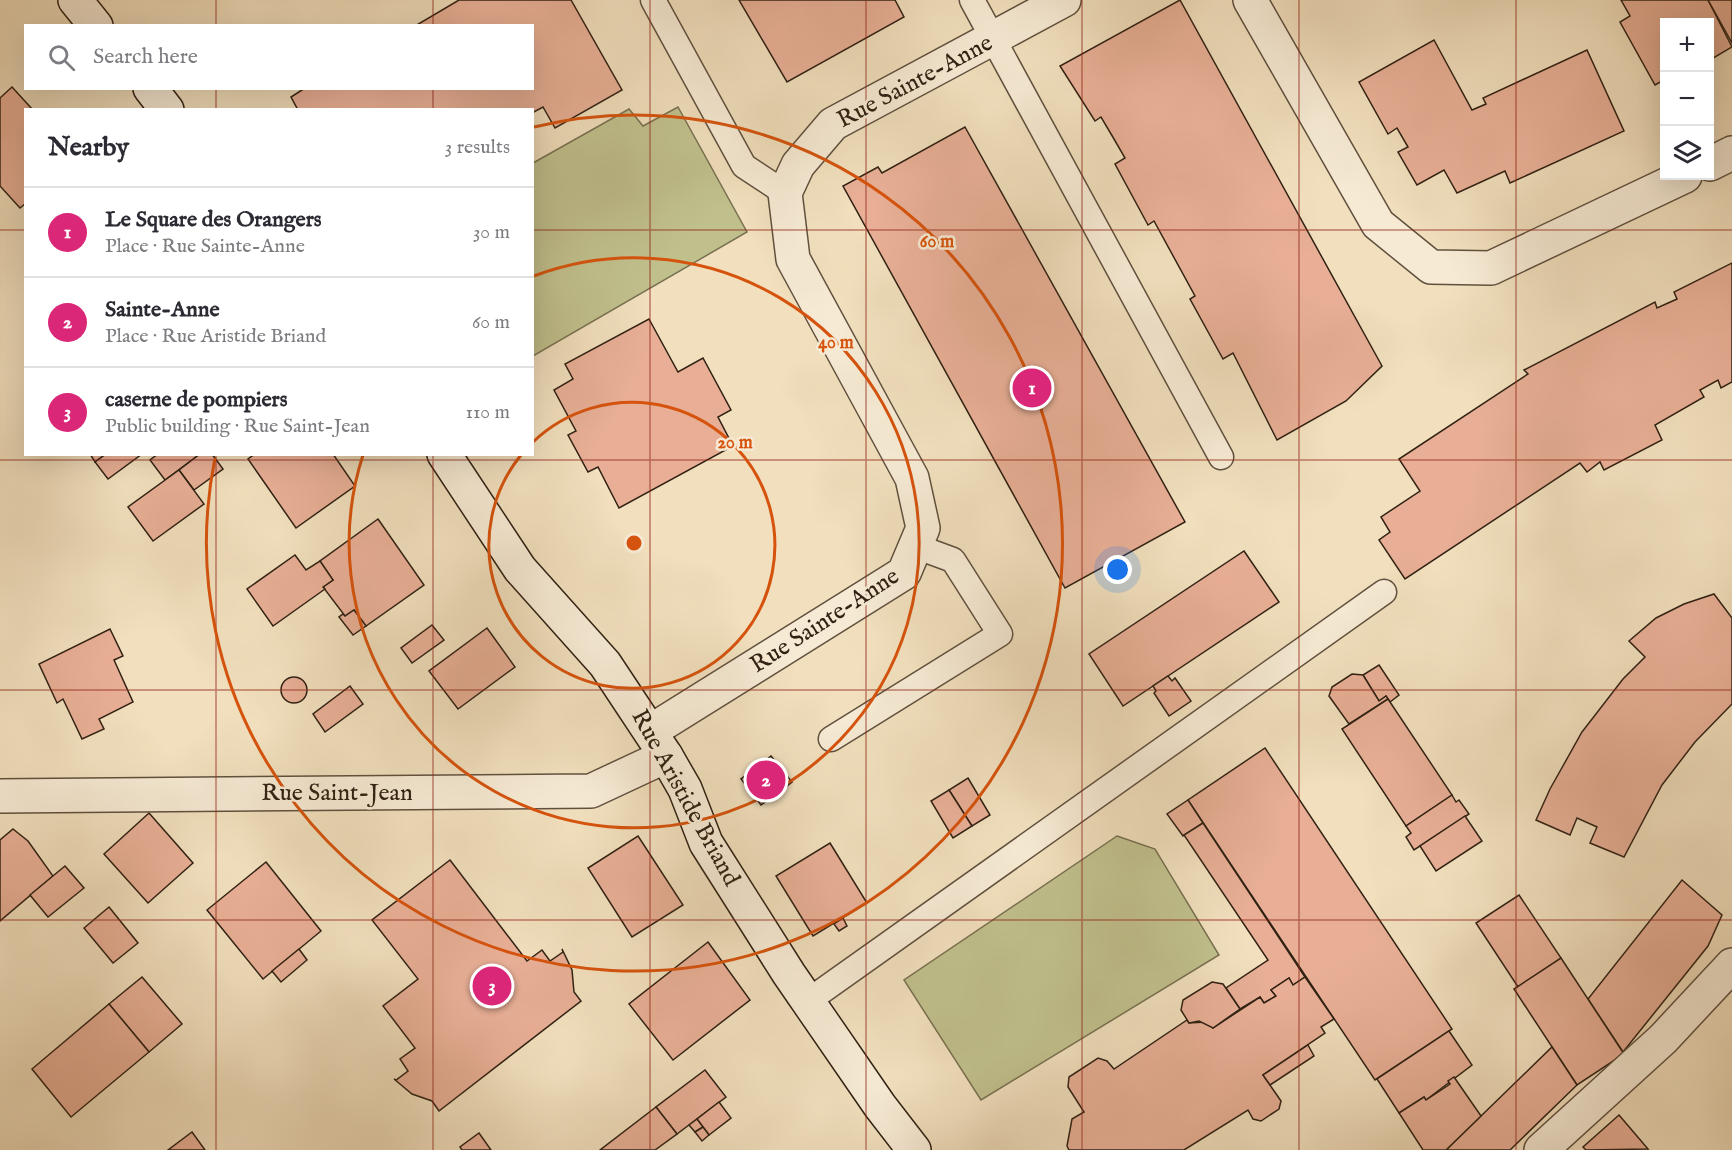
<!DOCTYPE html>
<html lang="en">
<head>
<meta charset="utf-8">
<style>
	body { margin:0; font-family:"IM FELL English",serif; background:#f7f7f7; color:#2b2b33 }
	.controls { position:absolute; right:18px; top:18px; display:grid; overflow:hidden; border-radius:0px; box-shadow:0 6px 24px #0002 }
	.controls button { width:54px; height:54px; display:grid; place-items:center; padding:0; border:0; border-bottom:2px solid #e1e1e2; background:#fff; color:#2b2b33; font:30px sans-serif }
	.you { position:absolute; left:1118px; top:570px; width:21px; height:21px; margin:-15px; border:4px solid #fff; border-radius:50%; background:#1a73e8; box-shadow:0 0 0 9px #1a73e833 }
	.badge { display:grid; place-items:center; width:39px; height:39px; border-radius:50%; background:#db2777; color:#fff; font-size:20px; font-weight:700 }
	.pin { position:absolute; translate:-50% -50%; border:3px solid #fff; box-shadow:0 2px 6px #0006 }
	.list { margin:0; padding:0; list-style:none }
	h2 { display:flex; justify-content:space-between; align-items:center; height:78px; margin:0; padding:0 24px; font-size:26px }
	h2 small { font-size:20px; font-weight:400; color:#7c7c81 }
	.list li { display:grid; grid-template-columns:39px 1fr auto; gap:18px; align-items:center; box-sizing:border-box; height:90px; padding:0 24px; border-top:2px solid #e1e1e2 }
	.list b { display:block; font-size:22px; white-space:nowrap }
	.list p { margin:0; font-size:20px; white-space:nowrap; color:#7c7c81 }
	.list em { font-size:20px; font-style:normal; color:#7c7c81 }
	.icon { flex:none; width:33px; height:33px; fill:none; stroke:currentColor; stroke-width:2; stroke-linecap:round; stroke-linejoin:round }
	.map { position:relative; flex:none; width:1732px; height:1150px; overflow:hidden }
	.search { position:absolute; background:#fff; box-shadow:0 6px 24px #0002; left:24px; top:24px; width:510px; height:66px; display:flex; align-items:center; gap:15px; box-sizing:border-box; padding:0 21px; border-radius:0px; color:#7c7c81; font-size:22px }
	.panel { position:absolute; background:#fff; box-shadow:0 6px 24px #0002; left:24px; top:108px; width:510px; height:348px; border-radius:0px }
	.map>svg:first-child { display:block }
	.green { fill:#c0c08d; stroke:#787050; stroke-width:1.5 }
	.building { fill:#e8af96; stroke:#302113; stroke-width:1.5 }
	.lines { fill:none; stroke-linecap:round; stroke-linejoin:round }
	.service-casing { stroke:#60503e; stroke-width:27 }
	.minor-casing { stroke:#60503e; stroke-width:36 }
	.secondary-casing { stroke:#302113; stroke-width:36 }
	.service { stroke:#f6ead4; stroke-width:24 }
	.minor { stroke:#f6ead4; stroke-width:33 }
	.secondary { stroke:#f6ead4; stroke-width:33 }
	.grid { fill:none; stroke:#8f2418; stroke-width:1.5; stroke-opacity:0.55 }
	.ring { fill:none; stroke:#d6530d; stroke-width:3 }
	.labels { text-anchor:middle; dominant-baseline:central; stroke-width:5; stroke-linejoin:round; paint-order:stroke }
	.street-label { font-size:24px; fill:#302113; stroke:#f6ead4 }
	.centre { fill:#d6530d; stroke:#f6ead4; stroke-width:3 }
	.ring-label { font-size:18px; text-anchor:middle; font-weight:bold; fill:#d6530d; stroke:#f6ead4; stroke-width:5; stroke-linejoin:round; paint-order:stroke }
</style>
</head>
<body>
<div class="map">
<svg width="1732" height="1150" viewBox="0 0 1732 1150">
	<rect width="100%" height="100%" fill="#f1dfbd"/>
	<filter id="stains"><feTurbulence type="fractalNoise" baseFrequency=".00333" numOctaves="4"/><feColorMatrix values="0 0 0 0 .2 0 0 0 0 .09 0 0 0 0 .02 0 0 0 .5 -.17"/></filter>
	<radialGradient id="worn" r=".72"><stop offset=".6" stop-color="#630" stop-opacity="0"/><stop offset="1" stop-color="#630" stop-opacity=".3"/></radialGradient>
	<!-- green -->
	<g class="green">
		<polygon points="678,107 747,232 533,356 533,163 629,109 643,126"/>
		<polygon points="1117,836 1155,849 1219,955 981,1100 904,980"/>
	</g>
	<!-- building -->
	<g class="building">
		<polygon points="459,0 571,0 622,90 555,128 543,107 532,113 532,110 298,110 291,97 305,88 532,88 532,26 415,26"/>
		<polygon points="739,0 895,0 904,17 787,82"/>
		<polygon points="1180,0 1382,366 1346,401 1277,440 1233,353 1223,359 1190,299 1195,296 1154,221 1148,225 1115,164 1125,158 1114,139 1101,117 1095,121 1060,66"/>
		<polygon points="1621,0 1708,0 1732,47 1710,60 1710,22 1664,22 1664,80 1655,85 1620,22 1630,16"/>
		<polygon points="1708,0 1732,0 1732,43"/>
		<polygon points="1434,40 1472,110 1486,104 1483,98 1587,50 1624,131 1510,183 1505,171 1457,193 1444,170 1417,185 1398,152 1408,147 1397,128 1388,134 1359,82"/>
		<polygon points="12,87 33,110 26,110 26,203 20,208 0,186 0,98"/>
		<polygon points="965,127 1185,522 1065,588 843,186 878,167 882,173"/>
		<polygon points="1732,263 1732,382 1721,388 1718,380 1700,390 1704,397 1655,425 1662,440 1604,470 1600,462 1587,472 1580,463 1405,579 1379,540 1390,532 1381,517 1420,491 1399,459 1528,374 1524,370 1655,302 1657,308 1677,299 1674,292"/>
		<polygon points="649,319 678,372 703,358 731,410 718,417 733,446 619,508 598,467 588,472 568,435 576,431 554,390 573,379 565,364"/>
		<polygon points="90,454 106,454 95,462"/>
		<polygon points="106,454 142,454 108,479 95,462"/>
		<polygon points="158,454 200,454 165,480 150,460"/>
		<polygon points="200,454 212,454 223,469 194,490 179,470"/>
		<polygon points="255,454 333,454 355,486 296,528 248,459"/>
		<polygon points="179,470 204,504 153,541 128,507"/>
		<polygon points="378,519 424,585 366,626 354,610 345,616 323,587 333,580 320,561"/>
		<polygon points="1244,551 1279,602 1123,706 1089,654"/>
		<polygon points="295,555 306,570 320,561 333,580 323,587 325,589 273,626 247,589"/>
		<polygon points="1714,594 1732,618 1732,704 1695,742 1662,785 1624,857 1590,843 1597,827 1577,818 1570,835 1536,820 1550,789 1582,732 1623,679 1645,657 1629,641 1656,618 1684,604"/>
		<polygon points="354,610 366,626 353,635 339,617 343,614 345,616"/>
		<polygon points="432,625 444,640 412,663 401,648"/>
		<polygon points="487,628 515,667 458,709 429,671"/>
		<polygon points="110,629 123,656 114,660 133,702 99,719 104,729 82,739 63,699 57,703 39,664"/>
		<polygon points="1379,665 1399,695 1390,702 1386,696 1379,701 1363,675"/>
		<polygon points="1352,674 1363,675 1379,701 1386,696 1388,699 1349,724 1329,696 1332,687"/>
		<polygon points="1168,676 1172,681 1175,678 1191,701 1169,716 1154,693 1156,691 1153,686"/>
		<circle cx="294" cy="690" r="13"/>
		<polygon points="350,686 363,704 325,732 313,714"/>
		<polygon points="1388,699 1452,795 1406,826 1342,729"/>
		<polygon points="1265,748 1452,1029 1375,1080 1188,800"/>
		<polygon points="771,756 792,782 761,805 741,779"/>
		<polygon points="968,778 990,815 972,826 949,790"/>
		<polygon points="949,790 972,826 953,838 931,801"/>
		<polygon points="1452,795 1456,802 1459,800 1469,814 1414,850 1406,837 1411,833 1406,826"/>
		<polygon points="1188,800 1203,823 1183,836 1167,814"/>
		<polygon points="149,813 193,863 148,903 104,854"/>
		<polygon points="1465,816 1482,841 1436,871 1420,846"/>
		<polygon points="1203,823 1305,977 1293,985 1289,978 1271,990 1276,996 1264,1003 1260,997 1240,1009 1226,988 1268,960 1184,835"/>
		<polygon points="13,829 28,841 53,876 0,921 0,840"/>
		<polygon points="638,836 683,905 632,937 588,868"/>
		<polygon points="830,843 867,903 813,936 776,876"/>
		<polygon points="450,860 527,961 542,950 550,961 563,952 562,949 572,970 574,992 581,1001 439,1111 432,1101 412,1094 394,1079 396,1080 408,1071 400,1059 415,1048 383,1006 418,979 372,920"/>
		<polygon points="266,862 321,931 263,979 207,910"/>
		<polygon points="65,866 84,888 48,917 30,895"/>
		<polygon points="1682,880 1722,915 1708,946 1623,1052 1588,999"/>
		<polygon points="1519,895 1561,958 1518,987 1476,923"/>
		<polygon points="109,907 138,943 113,963 84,928"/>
		<polygon points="843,918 847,926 839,931 834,924"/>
		<polygon points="708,942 750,1000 673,1060 629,1004"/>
		<polygon points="299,949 307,960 281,982 272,971"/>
		<polygon points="1561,958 1624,1054 1577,1085 1514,989"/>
		<polygon points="142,977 182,1024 149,1052 109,1004"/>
		<polygon points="1305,977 1334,1019 1321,1027 1325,1033 1263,1075 1281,1101 1279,1109 1261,1121 1253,1119 1248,1110 1184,1150 1069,1150 1067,1146 1072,1119 1084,1112 1068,1087 1069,1077 1098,1058 1107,1061 1114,1069 1187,1020 1189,1023 1206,1022 1213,1028 1260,997 1264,1003 1276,996 1271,990 1289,978 1293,985"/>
		<polygon points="1212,982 1223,984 1240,1009 1213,1028 1199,1021 1189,1023 1181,1010 1183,1000"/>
		<polygon points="109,1004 149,1052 71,1117 32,1069"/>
		<polygon points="1449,1031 1472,1065 1426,1100 1424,1097 1399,1113 1377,1079"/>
		<polygon points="1308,1045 1314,1056 1270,1085 1263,1075"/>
		<polygon points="1552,1047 1577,1085 1510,1150 1446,1150"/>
		<polygon points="705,1070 726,1097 677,1134 656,1107"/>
		<polygon points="1454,1077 1481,1116 1446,1150 1423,1150 1399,1113 1424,1097 1426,1100 1450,1084 1448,1081"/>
		<polygon points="719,1102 731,1118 709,1135 697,1119"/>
		<polygon points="656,1107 677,1134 655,1150 600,1150"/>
		<polygon points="1619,1115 1648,1149 1586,1150 1583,1147"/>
		<polygon points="697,1119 703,1127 695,1132 689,1125"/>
		<polygon points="703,1127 709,1135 702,1141 695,1132"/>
		<polygon points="192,1132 205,1150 168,1150"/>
		<polygon points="479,1133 491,1150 462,1150 460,1147"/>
	</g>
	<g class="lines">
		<defs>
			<g id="service">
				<polyline points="653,0 744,166 785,193"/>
				<polyline points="972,0 1221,457"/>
				<polyline points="831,739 1000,634 953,560 915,546"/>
				<polyline points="808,1001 1384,592"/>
			</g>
			<g id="minor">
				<polyline points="1250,0 1378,224 1431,267 1491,268 1685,176"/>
				<polyline points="1710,164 1732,153"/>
				<polyline points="651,731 904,573 923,528 912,478 793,259 785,193 798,165 833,124 1064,0"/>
				<polyline points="0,796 591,791 666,756"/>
				<polyline points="1541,1150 1663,1039 1732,965"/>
			</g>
			<g id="secondary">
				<polyline points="75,0 96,26"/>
				<polyline points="150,88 167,110"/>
				<polyline points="444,454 520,569 605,664 666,756 685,789 706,843 789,974 880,1106 914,1150"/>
			</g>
		</defs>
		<!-- service casing -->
		<use href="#service" class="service-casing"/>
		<!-- minor casing -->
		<use href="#minor" class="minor-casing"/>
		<!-- secondary casing -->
		<use href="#secondary" class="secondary-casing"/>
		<!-- service -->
		<use href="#service" class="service"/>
		<!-- minor -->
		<use href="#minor" class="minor"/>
		<!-- secondary -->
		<use href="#secondary" class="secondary"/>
	</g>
	<!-- grid -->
	<path class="grid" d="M216 0V26M433 0V26M650 0V1150M866 0V1150M1082 0V1150M1299 0V1150M1516 0V1150M216 88V110M433 88V110M0 230H26M532 230H1732M216 454V1150M433 454V1150M0 460H1732M0 690H1732M0 920H1732"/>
	<!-- distance rings -->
	<g class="ring">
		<path d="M533 442A143 143 0 1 1 521 455"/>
		<path d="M534 276A285 285 0 1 1 363 455"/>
		<path d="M534 127A428 428 0 1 1 215 458"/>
	</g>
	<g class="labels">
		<!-- street labels -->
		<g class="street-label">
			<text transform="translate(915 82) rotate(-28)">Rue Sainte-Anne</text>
			<text transform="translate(825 621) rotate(-33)">Rue Sainte-Anne</text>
			<text x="337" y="793">Rue Saint-Jean</text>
			<text transform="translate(685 798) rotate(61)">Rue Aristide Briand</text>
		</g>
	</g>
	<circle cx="634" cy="543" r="9" class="centre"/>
	<g class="ring-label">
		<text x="937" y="247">60 m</text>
		<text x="836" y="348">40 m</text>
		<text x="735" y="448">20 m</text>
	</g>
	<rect width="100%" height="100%" filter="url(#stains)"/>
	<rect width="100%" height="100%" fill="url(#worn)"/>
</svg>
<div class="controls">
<button>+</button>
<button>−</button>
<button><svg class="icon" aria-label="layers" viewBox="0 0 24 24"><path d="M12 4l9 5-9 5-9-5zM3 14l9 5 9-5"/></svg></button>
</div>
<div class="you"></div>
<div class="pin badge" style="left:1032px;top:388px">1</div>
<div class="pin badge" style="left:766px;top:780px">2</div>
<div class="pin badge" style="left:492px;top:986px">3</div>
<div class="search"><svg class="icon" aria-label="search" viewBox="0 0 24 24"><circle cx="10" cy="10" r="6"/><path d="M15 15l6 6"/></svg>Search here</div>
<section class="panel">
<h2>Nearby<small>3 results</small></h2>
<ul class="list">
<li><span class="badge">1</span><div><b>Le Square des Orangers</b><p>Place · Rue Sainte-Anne</p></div><em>30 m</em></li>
<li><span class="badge">2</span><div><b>Sainte-Anne</b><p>Place · Rue Aristide Briand</p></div><em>60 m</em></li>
<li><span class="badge">3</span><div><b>caserne de pompiers</b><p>Public building · Rue Saint-Jean</p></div><em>110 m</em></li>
</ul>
</section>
</div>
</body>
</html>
